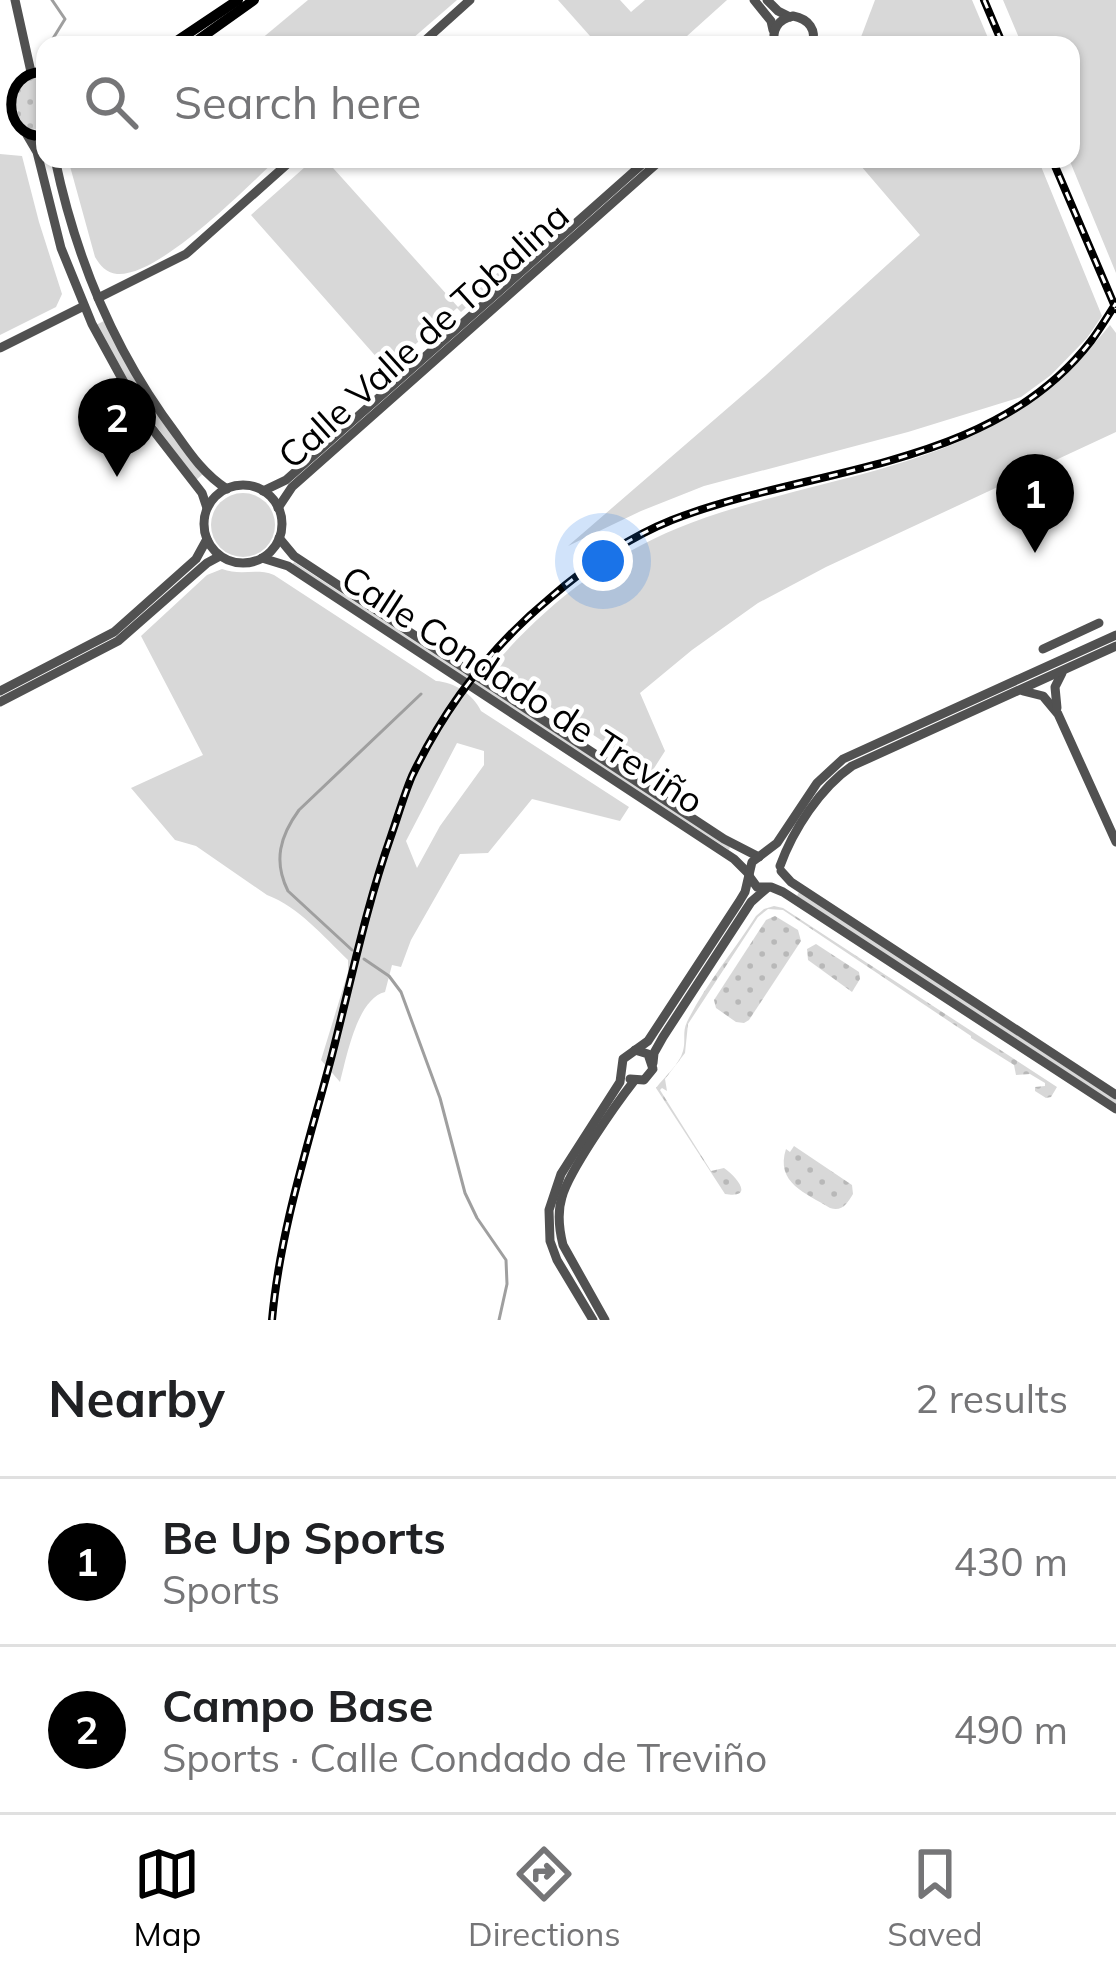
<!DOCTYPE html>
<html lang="en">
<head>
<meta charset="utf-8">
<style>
	body { margin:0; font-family:Mulish,sans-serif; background:#f2f2f2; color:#202124 }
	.you { position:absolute; left:603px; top:561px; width:42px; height:42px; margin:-30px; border:9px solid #fff; border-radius:50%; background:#1a73e8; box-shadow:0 0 0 18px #1a73e833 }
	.badge { display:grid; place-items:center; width:78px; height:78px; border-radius:50%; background:#000; color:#fff; font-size:39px; font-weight:700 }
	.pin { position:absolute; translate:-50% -99px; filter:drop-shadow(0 3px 6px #0008) }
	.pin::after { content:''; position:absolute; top:63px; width:42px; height:36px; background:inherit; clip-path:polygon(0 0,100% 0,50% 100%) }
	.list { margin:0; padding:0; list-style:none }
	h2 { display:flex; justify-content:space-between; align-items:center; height:156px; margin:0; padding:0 48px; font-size:51px }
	h2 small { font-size:39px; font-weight:400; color:#757577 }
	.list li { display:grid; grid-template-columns:78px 1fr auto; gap:36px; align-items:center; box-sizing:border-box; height:168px; padding:0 48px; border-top:3px solid #e0e0e0 }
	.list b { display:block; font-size:45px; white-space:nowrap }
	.list p { margin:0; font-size:39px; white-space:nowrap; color:#757577 }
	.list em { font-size:39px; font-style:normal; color:#757577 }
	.icon { flex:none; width:66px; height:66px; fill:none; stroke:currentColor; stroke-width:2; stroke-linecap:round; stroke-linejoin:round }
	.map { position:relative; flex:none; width:1116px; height:1320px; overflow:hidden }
	.search { position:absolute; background:#fff; box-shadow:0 3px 9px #0004; left:36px; right:36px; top:36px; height:132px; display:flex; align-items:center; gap:30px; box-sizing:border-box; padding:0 42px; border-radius:24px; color:#757577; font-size:45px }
	.sheet { height:492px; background:#fff }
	nav { display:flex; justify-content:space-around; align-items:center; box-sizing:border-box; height:168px; border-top:3px solid #e0e0e0; background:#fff; font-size:33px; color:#757577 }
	nav a { display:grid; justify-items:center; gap:6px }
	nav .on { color:#000 }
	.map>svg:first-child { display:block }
	.green { fill:#d8d8d8; fill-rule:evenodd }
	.garden { fill:url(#garden-dots) }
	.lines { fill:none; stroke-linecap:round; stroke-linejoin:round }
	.stream { stroke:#9f9f9f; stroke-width:3 }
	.minor { stroke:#515151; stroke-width:9 }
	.major { stroke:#000; stroke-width:10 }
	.rail-casing { stroke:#000; stroke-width:8 }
	.rail { stroke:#fff; stroke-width:3; stroke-dasharray:9; stroke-linecap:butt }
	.labels { text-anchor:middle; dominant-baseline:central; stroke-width:9; stroke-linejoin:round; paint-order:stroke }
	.street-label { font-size:36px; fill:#000; stroke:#fff }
</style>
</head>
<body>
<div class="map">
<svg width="1116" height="1320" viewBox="0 0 1116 1320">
	<defs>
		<pattern id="garden-dots" width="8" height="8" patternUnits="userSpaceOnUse" patternTransform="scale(3)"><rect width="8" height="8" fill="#d8d8d8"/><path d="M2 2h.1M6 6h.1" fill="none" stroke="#b8b8b8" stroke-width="1.8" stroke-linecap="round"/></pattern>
	</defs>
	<rect width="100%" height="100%" fill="#fff"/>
	<!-- green -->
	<g class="green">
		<polygon points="308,0 457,0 405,45 254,45"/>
		<polygon points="558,0 620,0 631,12 645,0 727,0 677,45 598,45"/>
		<polygon points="875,0 972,0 991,45 858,45"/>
		<polygon points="1003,0 1116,0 1116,273 1069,159 1071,159 1071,45 1022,45"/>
		<polygon points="0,154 22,156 39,222 62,294 56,307 0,335"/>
		<path d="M68 159H277C246 188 159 277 117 274 106 273 100 265 95 257Z"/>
		<polygon points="314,159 325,159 458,307 501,270 504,274 461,312 457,308 387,369 251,215"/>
		<polygon points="855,159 1038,159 1102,316 1087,338 1051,375 1021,397 908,432 704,486 641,511 568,546 766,375 920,235"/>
		<path d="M104 321C131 377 165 425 203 474L196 480 135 397 96 325Z"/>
		<path d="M1110 325 1116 333V432L826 567 758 603 692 650 640 693 665 751 651 773 633 762 637 758 632 753 627 757 506 678H494L484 669 496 657H501C551 601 608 557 678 528 791 482 920 476 1024 407 1057 386 1085 355 1110 325Z"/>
		<circle cx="243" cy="525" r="32"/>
		<polygon points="294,562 730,847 729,850 292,565"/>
		<path d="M222 569C240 576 257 568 274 575L436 681C454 682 473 694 481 711L629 807 620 821 532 799 488 853 460 854 411 940 401 967 392 965 385 992C357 999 347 1056 340 1082L321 1060 348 972V960C324 937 299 907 267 895L196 846 175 840 131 788 203 755 141 636 207 575ZM457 743 484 751V765L440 826 417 868 406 841Z"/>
		<polygon points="799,892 1116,1100 1116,1104 797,896"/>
	</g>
	<!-- garden -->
	<g class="garden">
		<polygon points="42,77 45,78 45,130 28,129 20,125 14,92 25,80"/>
		<path d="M774 906 783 908 1057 1087 1051 1097 1046 1098 1035 1091V1087L1045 1086V1083L1030 1074 1016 1075 1014 1065 971 1038V1036L783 910 768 909 758 917 688 1024 685 1053 665 1079 667 1091 662 1088 660 1090 711 1171 724 1168C737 1177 755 1199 725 1194L656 1088C664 1077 680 1064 683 1051 686 1040 682 1032 687 1022 705 985 734 951 756 916L764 909Z"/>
		<polygon points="775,916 798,930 801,941 749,1020 744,1023 736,1022 716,1008 714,1000 766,920"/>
		<polygon points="816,944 859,972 860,979 852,992 808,960 807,949"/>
		<path d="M794 1146 852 1185 853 1194C847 1204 842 1212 830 1208 806 1193 775 1183 786 1149L790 1152Z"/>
	</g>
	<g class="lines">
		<!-- stream -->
		<g class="stream">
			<polyline points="49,45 65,19 52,0"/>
			<polyline points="39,55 45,51"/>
			<path d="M352 950 288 891C273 861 280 836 299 810L421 694"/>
			<polyline points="364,959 389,976 401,992 440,1098 465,1193 477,1218 506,1260 507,1284 499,1320"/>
		</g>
		<!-- minor -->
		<g class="minor">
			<polyline points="15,0 31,72"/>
			<polyline points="754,0 771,21 773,30"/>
			<polyline points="767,0 778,11 790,17"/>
			<polyline points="420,45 470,0"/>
			<path d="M775 45C771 30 778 19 793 16 809 19 817 30 812 45"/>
			<polyline points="27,135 37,152 61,248 92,324 143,417 202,493 207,508"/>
			<path d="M55 159C76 259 115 353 177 435 191 455 205 475 227 489"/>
			<polyline points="98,298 186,254 293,159"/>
			<polyline points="0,348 84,306"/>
			<circle cx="243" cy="524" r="39"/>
			<polyline points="263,491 286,480 648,159"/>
			<polyline points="278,508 292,487 662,159"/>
			<polyline points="279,538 294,556 724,839 759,857"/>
			<polyline points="262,558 288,566 734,859 749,874"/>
			<polyline points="1043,649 1099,623"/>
			<polyline points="0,691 114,632 196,559 207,539"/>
			<polyline points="1023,691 1043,696 1058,714 1116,842"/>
			<polyline points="0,702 118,641 207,563 220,556"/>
			<polyline points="1057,708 1055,687 1062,673"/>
			<path d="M780 866C793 830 820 788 852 766L1116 646"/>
			<polyline points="781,871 791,882 1116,1095"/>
			<polyline points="749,876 757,887 771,887 783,892 1116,1109"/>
			<polyline points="653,1063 654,1053 663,1037 751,902 767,888"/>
			<polyline points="630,1079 644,1080 653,1069 648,1054 635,1050"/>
			<polyline points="593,1320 557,1260 550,1241 549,1210 561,1174 620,1082 623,1059 648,1041 739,902 745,892 752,862 777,843 817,783 843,759 1116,635"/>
			<path d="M605 1320 563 1245C559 1229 557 1213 562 1197 569 1171 616 1104 634 1081"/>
		</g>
		<!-- major -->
		<g class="major">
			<polyline points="171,45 238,0"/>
			<polyline points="191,45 254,0"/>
			<path d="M45 72C0 69 0 140 45 136"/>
		</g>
		<defs>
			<g id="rail">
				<polyline points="984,0 1003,45"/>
				<polyline points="1052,159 1116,309"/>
				<path d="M272 1320C280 1230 309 1142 332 1055 351 981 366 907 391 836 398 816 404 795 412 776 445 707 492 646 550 598 587 566 627 538 672 520 811 466 992 470 1091 341 1100 329 1108 316 1116 303"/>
			</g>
		</defs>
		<!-- rail casing -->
		<use href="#rail" class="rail-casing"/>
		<!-- rail -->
		<use href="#rail" class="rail"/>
	</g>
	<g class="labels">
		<!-- street labels -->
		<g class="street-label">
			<text transform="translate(423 335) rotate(-42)">Calle Valle de Tobalina</text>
			<text transform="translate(523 689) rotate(33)">Calle Condado de Treviño</text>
		</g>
	</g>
</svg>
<div class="you"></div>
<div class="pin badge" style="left:1035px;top:553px">1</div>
<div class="pin badge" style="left:117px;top:477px">2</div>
<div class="search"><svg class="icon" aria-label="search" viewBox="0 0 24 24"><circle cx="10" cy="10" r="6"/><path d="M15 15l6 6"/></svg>Search here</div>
</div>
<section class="sheet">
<h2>Nearby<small>2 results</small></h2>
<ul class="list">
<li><span class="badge">1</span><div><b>Be Up Sports</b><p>Sports</p></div><em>430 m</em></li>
<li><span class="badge">2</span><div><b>Campo Base</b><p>Sports · Calle Condado de Treviño</p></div><em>490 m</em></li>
</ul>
</section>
<nav>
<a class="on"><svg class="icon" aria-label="map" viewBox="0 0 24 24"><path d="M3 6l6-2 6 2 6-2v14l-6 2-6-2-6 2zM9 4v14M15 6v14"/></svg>Map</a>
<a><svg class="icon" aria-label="directions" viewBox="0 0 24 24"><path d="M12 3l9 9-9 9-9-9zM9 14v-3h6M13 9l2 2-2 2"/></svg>Directions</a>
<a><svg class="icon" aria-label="saved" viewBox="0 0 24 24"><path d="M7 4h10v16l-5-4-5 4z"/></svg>Saved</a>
</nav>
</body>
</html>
